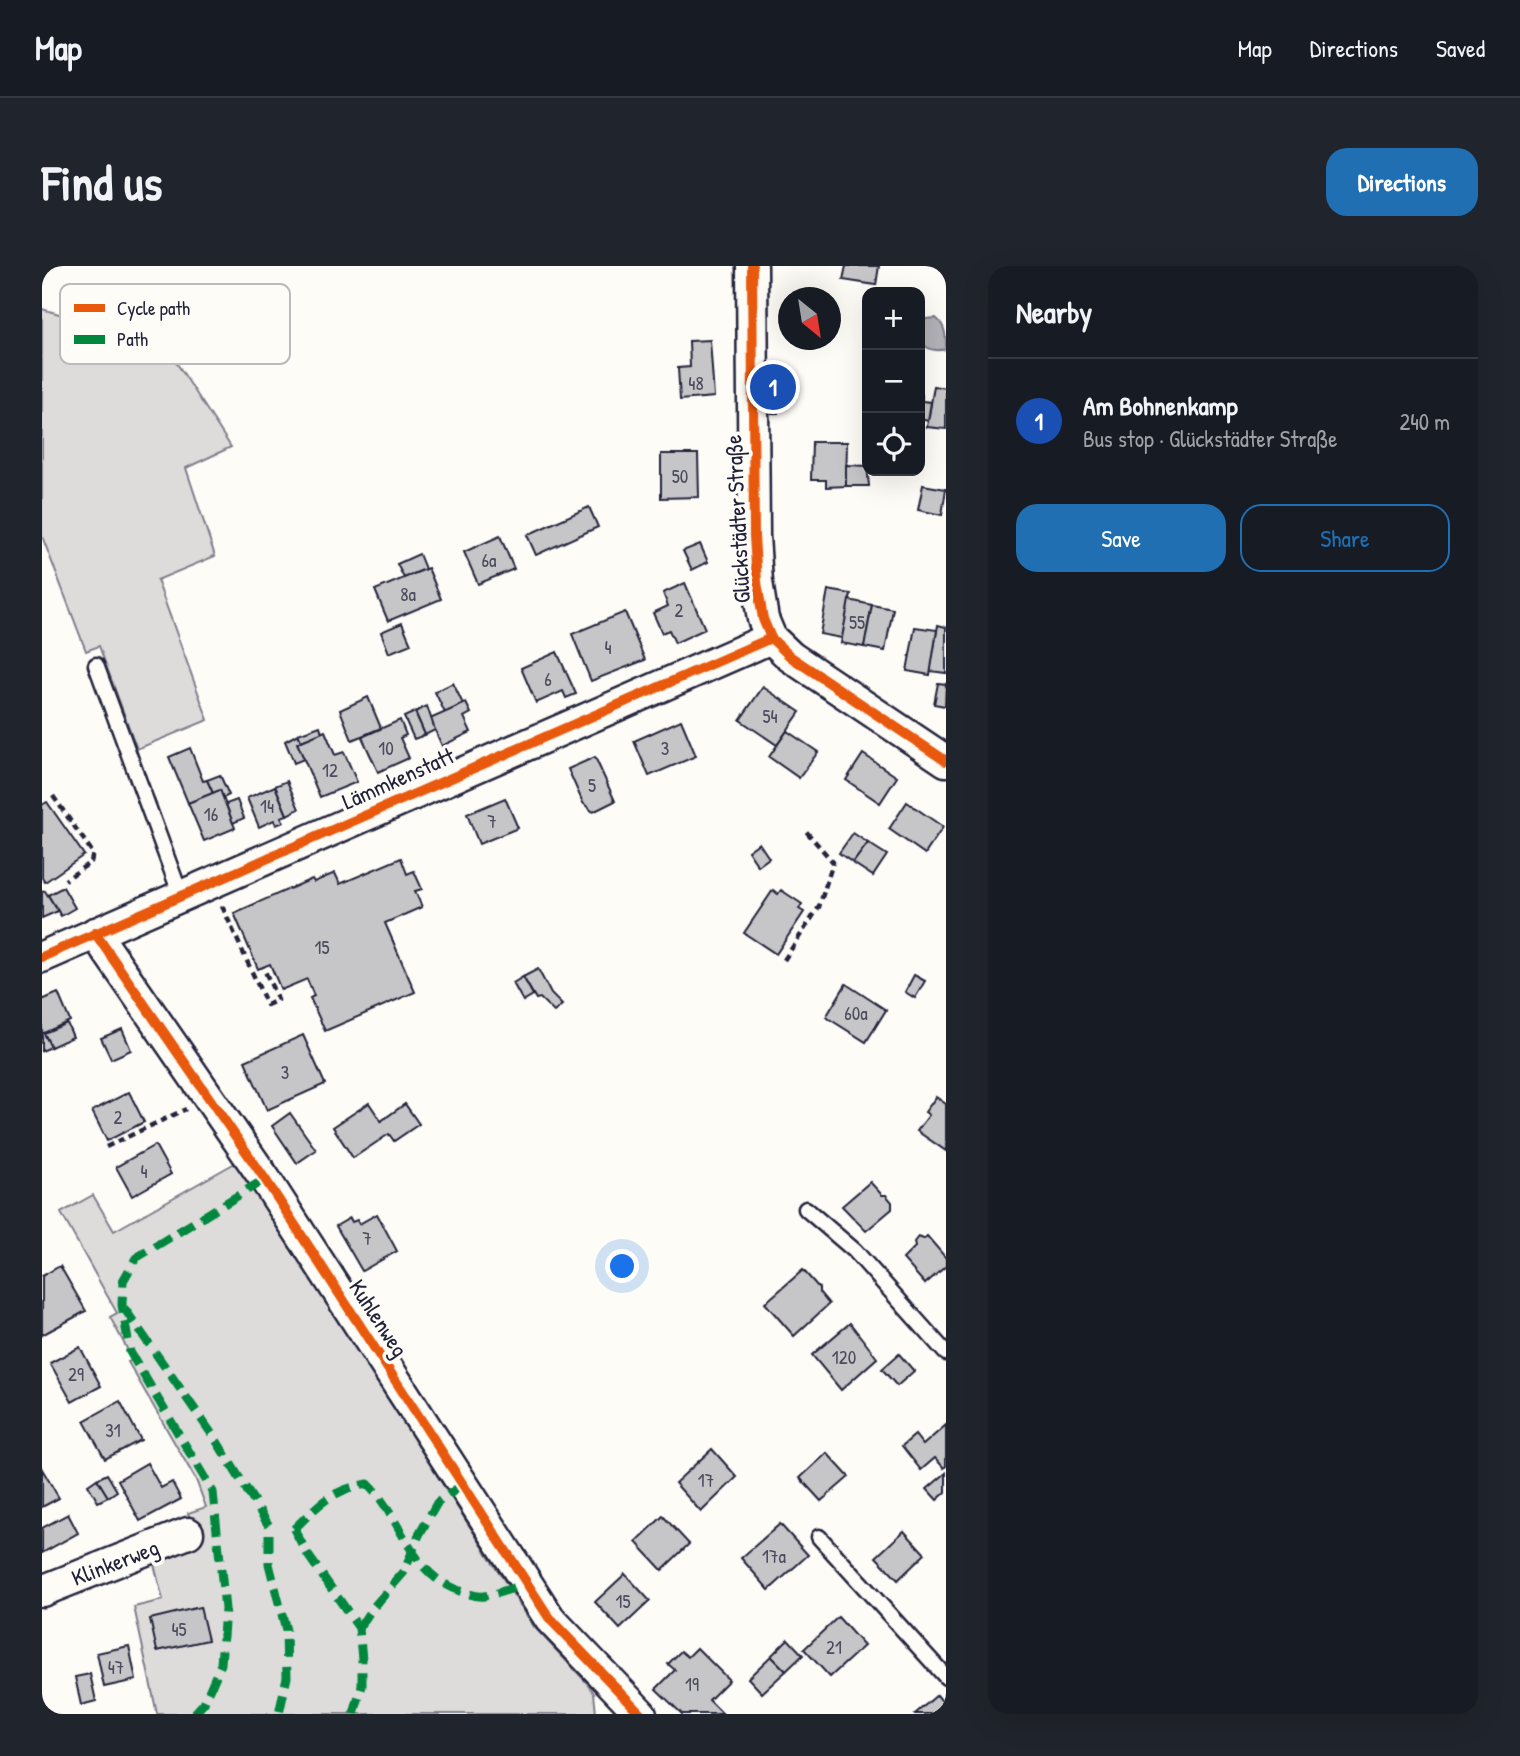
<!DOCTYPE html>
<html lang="en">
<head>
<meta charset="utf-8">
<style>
	body { margin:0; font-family:"Patrick Hand",sans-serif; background:#20242c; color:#f1f3f6 }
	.controls { position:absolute; right:21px; top:21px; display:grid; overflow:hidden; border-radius:14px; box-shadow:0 7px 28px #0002 }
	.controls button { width:63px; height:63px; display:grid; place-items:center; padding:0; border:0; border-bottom:2px solid #363941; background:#171b24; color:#f1f3f6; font:35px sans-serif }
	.compass { position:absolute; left:736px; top:21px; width:63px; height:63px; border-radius:50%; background:#171b24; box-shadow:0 7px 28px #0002; rotate:150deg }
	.you { position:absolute; left:581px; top:1001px; width:24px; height:24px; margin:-18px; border:5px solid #fff; border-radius:50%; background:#1a73e8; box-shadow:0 0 0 10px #1a73e833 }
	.badge { display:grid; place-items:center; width:46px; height:46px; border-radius:50%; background:#1f6fb2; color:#fff; font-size:23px; font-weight:700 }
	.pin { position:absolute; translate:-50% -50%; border:4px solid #fff; box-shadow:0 2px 7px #0006 }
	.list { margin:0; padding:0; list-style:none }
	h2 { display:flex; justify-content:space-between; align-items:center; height:91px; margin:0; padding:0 28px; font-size:30px }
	h2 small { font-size:23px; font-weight:400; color:#9ea1a6 }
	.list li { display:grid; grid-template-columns:46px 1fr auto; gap:21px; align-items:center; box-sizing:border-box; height:126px; padding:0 28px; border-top:2px solid #363941 }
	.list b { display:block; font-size:26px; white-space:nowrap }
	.list p { margin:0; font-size:23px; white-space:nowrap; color:#9ea1a6 }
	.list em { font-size:23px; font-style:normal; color:#9ea1a6 }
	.actions { display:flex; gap:14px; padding:21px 28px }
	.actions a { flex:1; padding:16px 0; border:2px solid #1f6fb2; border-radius:21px; text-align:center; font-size:24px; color:#1f6fb2 }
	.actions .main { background:#1f6fb2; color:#fff }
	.icon { flex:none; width:38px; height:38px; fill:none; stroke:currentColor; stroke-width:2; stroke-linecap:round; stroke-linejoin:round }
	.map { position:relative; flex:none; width:904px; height:1448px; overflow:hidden; border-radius:21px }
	header { display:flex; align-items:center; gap:42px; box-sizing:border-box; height:98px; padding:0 35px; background:#171b24; border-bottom:2px solid #363941 }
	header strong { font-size:33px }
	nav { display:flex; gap:38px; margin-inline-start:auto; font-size:24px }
	.intro { display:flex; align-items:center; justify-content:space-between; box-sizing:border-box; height:168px; padding:0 42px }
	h1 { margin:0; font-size:49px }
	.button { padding:18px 32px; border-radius:21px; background:#1f6fb2; color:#fff; font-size:24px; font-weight:700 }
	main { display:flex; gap:42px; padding:0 42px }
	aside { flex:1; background:#171b24; border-radius:21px; box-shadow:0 7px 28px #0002 }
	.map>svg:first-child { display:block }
	.green { fill:#dddcdb; stroke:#807f8b; stroke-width:2 }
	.water { fill:#b2b2b7; stroke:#787885; stroke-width:2 }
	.building { fill:#c6c6c8; stroke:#22223b; stroke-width:2 }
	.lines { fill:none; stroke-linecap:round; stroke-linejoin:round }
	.service-casing { stroke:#22223b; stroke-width:19 }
	.minor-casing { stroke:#22223b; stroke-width:35 }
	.path { stroke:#22223b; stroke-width:4.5; stroke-dasharray:7 5; stroke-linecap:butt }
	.service { stroke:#fdfcf7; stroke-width:14 }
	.minor { stroke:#fdfcf7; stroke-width:30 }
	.quiet { stroke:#00873e; stroke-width:9; stroke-dasharray:18 9; stroke-linecap:butt }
	.cycleway-casing { stroke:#fdfcf7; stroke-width:15 }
	.cycleway { stroke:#e8590c; stroke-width:10 }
	.labels { text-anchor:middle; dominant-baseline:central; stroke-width:7; stroke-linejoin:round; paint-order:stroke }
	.number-label { font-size:19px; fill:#4b4b5e }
	.street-label { font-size:23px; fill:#22223b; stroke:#fdfcf7 }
	.key { fill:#fdfcf7; stroke:#bbbbbf; stroke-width:2 }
	.key-label { font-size:19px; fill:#22223b }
</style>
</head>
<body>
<header>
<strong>Map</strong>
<nav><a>Map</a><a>Directions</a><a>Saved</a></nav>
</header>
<div class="intro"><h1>Find us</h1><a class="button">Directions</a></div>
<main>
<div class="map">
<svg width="904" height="1448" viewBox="0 0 904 1448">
	<rect width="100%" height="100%" fill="#fdfcf7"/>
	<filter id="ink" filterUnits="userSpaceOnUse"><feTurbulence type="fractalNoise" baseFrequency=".0143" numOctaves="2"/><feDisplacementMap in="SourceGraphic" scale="14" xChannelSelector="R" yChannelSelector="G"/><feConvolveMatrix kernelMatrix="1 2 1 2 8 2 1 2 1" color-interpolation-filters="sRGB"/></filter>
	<g filter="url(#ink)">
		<!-- green -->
		<g class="green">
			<polygon points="0,43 123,79 189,181 144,202 173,290 115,314 166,454 95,483 57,380 44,385 0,270"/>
			<polygon points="193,897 233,956 492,1361 545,1417 552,1427 554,1448 115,1448 92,1341 121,1334 111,1294 158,1275 146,1247 164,1241 154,1214 86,1096 91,1094 68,1051 75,1047 19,947 51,929 72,965"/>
		</g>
		<!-- water -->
		<path class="water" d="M894 52C904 60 904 71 904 83 893 86 885 84 878 75V57L883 53Z"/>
		<!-- building -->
		<g class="building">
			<polygon points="804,0 837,0 834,19 801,14"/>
			<polygon points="668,74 672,131 638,134 636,102 648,101 647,75"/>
			<polygon points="892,120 904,122 904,163 885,161"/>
			<polygon points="878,128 880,129 880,135 889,136 886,155 878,153"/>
			<rect x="730" y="130" width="6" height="17"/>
			<polygon points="770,176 805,176 804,220 784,221 784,214 769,214"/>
			<polygon points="619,188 656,188 657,231 619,232"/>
			<polygon points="804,199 825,200 827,220 804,220"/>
			<polygon points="881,219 904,223 900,249 876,244"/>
			<polygon points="547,241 556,261 494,289 485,269"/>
			<polygon points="458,270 472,303 436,318 422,286"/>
			<polygon points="658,278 666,296 650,304 641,285"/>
			<polygon points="377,288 383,303 362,312 355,298"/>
			<polygon points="386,302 399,333 346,355 333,324"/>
			<polygon points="643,317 663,363 633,377 627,364 620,367 611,347 626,340 621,327"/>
			<polygon points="786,324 809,328 800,372 778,368"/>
			<polygon points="807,334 830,339 822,381 799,377"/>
			<polygon points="830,339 851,343 843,385 822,381"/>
			<polygon points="583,346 603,394 549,415 530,368"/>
			<polygon points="360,357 369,378 347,387 339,366"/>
			<polygon points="896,359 904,361 904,407 888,405"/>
			<polygon points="873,361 895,364 888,409 865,405"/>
			<polygon points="515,386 534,428 524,432 521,425 494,437 479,402"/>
			<polygon points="411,417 421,438 403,447 393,426"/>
			<polygon points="896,417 904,418 903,440 892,438"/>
			<polygon points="721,421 758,446 735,479 698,454"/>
			<polygon points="326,431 339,462 310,474 298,444"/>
			<polygon points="424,437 429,447 422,451 429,466 400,480 388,453"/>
			<polygon points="385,440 393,464 383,469 373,446"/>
			<polygon points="373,446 383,469 372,473 362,451"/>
			<polygon points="358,454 364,469 358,472 367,492 336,506 320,471"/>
			<polygon points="639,454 654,490 607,510 592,475"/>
			<polygon points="278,460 280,467 259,475 256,468"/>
			<polygon points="283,465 293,489 302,486 315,516 278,531 255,477"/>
			<polygon points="745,465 776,486 757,512 727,491"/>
			<polygon points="256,468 259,475 255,477 262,493 252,497 243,475"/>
			<polygon points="148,482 161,515 165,514 171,527 146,537 127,491"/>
			<polygon points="821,488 855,511 838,537 804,514"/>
			<polygon points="553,491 573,535 551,546 541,537 526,503"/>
			<polygon points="178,509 187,529 181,532 178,524 171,527 165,514"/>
			<polygon points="245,515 257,543 245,549 233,520"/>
			<polygon points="233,520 245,549 239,551 242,556 234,559 232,554 217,561 205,532"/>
			<polygon points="178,524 193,562 162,575 146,537"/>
			<polygon points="463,532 476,562 437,578 425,548"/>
			<polygon points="195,534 202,552 191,557 184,538"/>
			<polygon points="5,536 42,589 3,616 0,612 0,539"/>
			<polygon points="865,536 901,561 883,588 847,563"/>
			<polygon points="811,567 826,577 811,597 797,587"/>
			<polygon points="717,577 727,592 716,600 706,585"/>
			<polygon points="826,577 845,589 831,610 811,597"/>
			<polygon points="359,592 365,608 372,605 380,623 373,625 380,641 343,657 373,726 283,765 268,732 272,730 265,713 239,724 228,698 216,703 192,647 270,613 272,616 293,607 298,618"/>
			<polygon points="21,621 33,642 19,650 6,629"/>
			<polygon points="731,624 736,628 739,624 760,638 757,643 762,646 734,688 702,667"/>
			<polygon points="3,625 16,645 0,652 0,626"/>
			<polygon points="496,703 509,728 520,739 512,746 498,732 494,733 481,711"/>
			<polygon points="872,709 883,715 873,732 863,726"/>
			<polygon points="481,711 491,729 481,735 471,717"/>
			<polygon points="804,718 844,744 824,776 784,751"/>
			<polygon points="16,727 28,755 2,767 9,781 0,785 0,734"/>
			<polygon points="25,757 31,771 9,781 2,767"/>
			<polygon points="80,763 89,784 69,793 59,772"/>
			<polygon points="261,769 283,818 225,844 203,795"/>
			<polygon points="87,826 102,856 65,875 50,845"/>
			<polygon points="894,831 904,838 904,885 875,865 887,849 883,846"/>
			<polygon points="327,837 339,855 363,838 377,858 352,875 347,868 311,892 291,861"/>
			<polygon points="248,847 274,884 255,897 230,860"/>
			<polygon points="113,879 129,908 90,930 74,901"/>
			<polygon points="828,916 840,929 844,929 850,936 850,943 824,965 800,940"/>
			<polygon points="335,948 355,985 320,1005 294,960 308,952 310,956 315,954 317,958"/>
			<polygon points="885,970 904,992 904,1000 883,1018 861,993 873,981 872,976 876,971 882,973"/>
			<polygon points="18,1000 44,1045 0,1069 0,1010"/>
			<polygon points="761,1004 777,1022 777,1026 787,1038 752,1070 723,1037"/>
			<polygon points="808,1057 835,1092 799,1124 770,1089"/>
			<polygon points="38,1081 59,1120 30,1136 8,1097"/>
			<polygon points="857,1088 872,1105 855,1120 840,1103"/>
			<polygon points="78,1135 99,1174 63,1193 42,1155"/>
			<polygon points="904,1159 904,1200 902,1202 893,1192 879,1204 860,1180 873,1169 881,1179"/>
			<polygon points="670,1183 695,1211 659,1246 633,1217"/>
			<polygon points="785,1187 807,1211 779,1235 758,1212"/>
			<polygon points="105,1197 119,1222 130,1216 139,1233 98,1255 76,1214"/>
			<polygon points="0,1203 17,1232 0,1241"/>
			<polygon points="904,1207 904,1226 895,1234 885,1223"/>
			<polygon points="65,1208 75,1225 66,1231 55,1213"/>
			<polygon points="55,1213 66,1231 56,1236 46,1219"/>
			<polygon points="26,1248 36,1267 0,1287 0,1262"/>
			<polygon points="621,1250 647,1278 620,1304 594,1276"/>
			<polygon points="738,1258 766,1289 727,1324 699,1292"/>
			<polygon points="862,1265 883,1288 856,1314 834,1291"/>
			<polygon points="583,1308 608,1335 578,1363 553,1336"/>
			<polygon points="158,1341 166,1374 115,1385 108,1353"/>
			<polygon points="796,1351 822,1380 788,1411 762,1383"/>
			<polygon points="746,1373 761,1389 744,1405 729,1390"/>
			<polygon points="87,1380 94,1414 62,1421 55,1387"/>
			<polygon points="655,1382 687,1414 667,1434 681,1448 640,1448 614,1423 633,1404 626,1398 639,1385 646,1391"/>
			<polygon points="729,1390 744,1405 720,1427 706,1412"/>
			<polygon points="48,1408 54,1435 39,1439 33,1411"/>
			<polygon points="895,1429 904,1440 904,1448 873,1448"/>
		</g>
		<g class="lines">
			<defs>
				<g id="service">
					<polyline points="54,399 139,630"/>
					<polyline points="764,943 813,985 904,1087"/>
					<polyline points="777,1271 904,1411"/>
				</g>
				<g id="minor">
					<polyline points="710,0 712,270 715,316 721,353 729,372 749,391 904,495"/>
					<polyline points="53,667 223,913 508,1353 599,1448"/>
					<polyline points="0,691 729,372"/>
					<polyline points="0,1325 146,1267"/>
				</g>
			</defs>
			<!-- service casing -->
			<use href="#service" class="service-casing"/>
			<!-- minor casing -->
			<use href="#minor" class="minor-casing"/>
			<!-- path -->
			<g class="path">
				<polyline points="11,530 51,587 49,596 23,614"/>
				<polyline points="180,640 225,739 236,734 221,701"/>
				<polyline points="742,694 777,641 791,596 763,564"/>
				<polyline points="64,881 144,843"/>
			</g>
			<!-- service -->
			<use href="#service" class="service"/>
			<!-- minor -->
			<use href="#minor" class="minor"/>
			<!-- quiet -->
			<g class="quiet">
				<polyline points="82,1042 174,1174 227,1260 227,1298 244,1364 245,1411 237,1448"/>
				<path d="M252 1263C277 1238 289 1224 326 1218 361 1253 368 1311 421 1326 427 1328 435 1331 442 1330 456 1328 470 1322 483 1318"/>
				<polyline points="252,1263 266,1289 317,1362 320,1393 320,1420 312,1448"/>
				<polyline points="317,1362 329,1344 362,1306 377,1269 395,1237 420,1219"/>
				<polyline points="152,1448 162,1437 179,1398 183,1343 171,1226 88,1086 80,1039 81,1015 94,992 223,913"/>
			</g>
			<defs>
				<g id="cycleway">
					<polyline points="710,0 712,270 715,316 721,353 729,372 749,391 904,495"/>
					<polyline points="53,667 223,913 508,1353 599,1448"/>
					<polyline points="0,691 729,372"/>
				</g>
			</defs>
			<!-- cycleway casing -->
			<use href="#cycleway" class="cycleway-casing"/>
			<!-- cycleway -->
			<use href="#cycleway" class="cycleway"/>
		</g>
	</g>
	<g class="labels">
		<!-- number labels -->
		<g class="number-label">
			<text x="654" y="117">48</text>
			<text x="638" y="210">50</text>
			<text x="447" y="294">6a</text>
			<text x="366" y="328">8a</text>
			<text x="637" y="344">2</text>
			<text x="815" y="356">55</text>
			<text x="566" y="381">4</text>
			<text x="506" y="413">6</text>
			<text x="728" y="450">54</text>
			<text x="344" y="482">10</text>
			<text x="623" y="482">3</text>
			<text x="288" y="504">12</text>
			<text x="550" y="519">5</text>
			<text x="225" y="540">14</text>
			<text x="169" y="548">16</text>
			<text x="450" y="555">7</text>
			<text x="280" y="681">15</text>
			<text x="814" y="747">60a</text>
			<text x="243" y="806">3</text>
			<text x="76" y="851">2</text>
			<text x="102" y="905">4</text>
			<text x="325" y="972">7</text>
			<text x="802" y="1091">120</text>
			<text x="34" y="1108">29</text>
			<text x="71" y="1164">31</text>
			<text x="664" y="1214">17</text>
			<text x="732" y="1290">17a</text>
			<text x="581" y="1335">15</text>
			<text x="137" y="1363">45</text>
			<text x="792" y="1381">21</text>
			<text x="74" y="1401">47</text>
			<text x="650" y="1418">19</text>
		</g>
		<!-- street labels -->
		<g class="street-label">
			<text transform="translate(695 253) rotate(-93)">Glückstädter Straße</text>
			<text transform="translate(356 512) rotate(-24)">Lämmkenstatt</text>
			<text transform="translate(337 1052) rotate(57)">Kuhlenweg</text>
			<text transform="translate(73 1296) rotate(-21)">Klinkerweg</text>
		</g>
	</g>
	<!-- legend -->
	<rect x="18" y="18" width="230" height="80" rx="10" class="key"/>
	<rect x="32" y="38" width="31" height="8" fill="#e8590c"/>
	<rect x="32" y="69" width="31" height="9" fill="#00873e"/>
	<g class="key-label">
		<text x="75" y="49">Cycle path</text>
		<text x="75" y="80">Path</text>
	</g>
</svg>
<div class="controls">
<button>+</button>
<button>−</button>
<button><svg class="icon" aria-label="locate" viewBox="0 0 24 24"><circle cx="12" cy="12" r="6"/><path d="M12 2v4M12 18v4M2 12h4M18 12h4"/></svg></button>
</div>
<svg class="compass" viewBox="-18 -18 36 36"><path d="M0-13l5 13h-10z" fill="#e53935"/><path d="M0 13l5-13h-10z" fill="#9ea1a6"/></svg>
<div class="you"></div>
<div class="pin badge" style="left:731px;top:121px;background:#1a4fb4">1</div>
</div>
<aside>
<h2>Nearby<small></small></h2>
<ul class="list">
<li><span class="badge" style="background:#1a4fb4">1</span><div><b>Am Bohnenkamp</b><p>Bus stop · Glückstädter Straße</p></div><em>240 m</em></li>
</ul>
<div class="actions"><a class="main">Save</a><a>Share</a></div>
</aside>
</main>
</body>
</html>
